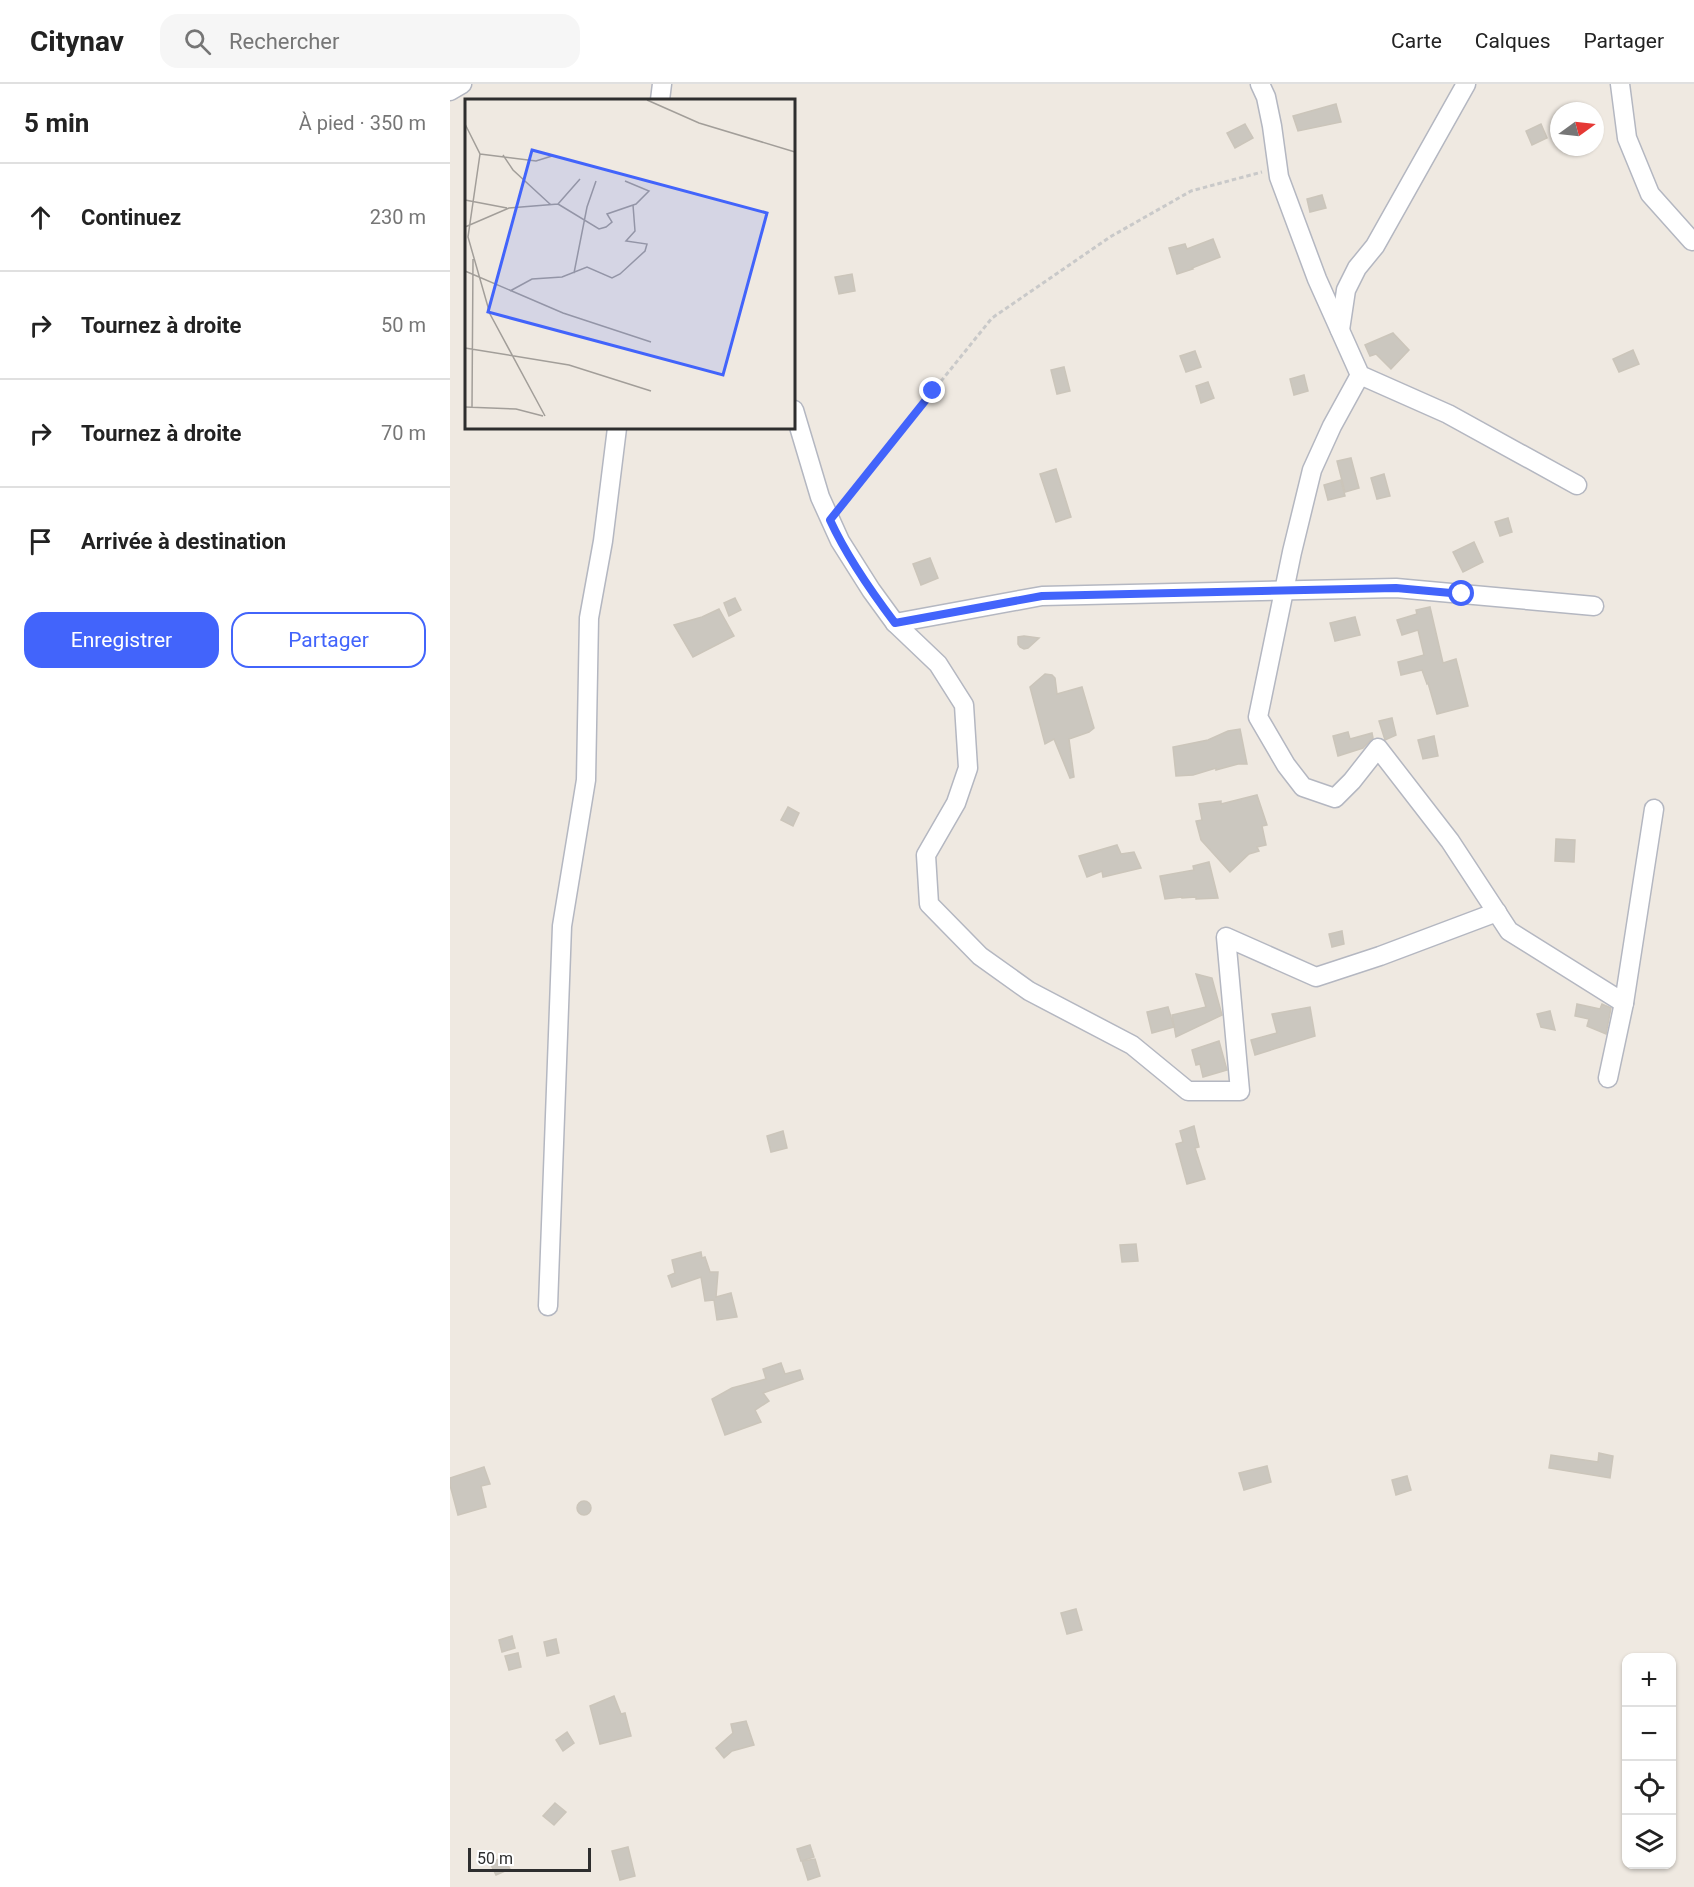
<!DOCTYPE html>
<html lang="fr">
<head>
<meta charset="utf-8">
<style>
	body { margin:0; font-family:Roboto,sans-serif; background:#f6f6f6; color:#222 }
	.controls { position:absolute; right:18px; bottom:18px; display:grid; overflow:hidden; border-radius:12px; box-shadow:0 2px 4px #0004 }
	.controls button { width:54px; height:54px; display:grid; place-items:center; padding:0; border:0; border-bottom:2px solid #e0e0e0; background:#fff; color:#222; font:30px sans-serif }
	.compass { position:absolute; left:1100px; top:18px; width:54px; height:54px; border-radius:50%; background:#fff; box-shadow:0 2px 4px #0004; rotate:75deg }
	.scale { position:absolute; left:18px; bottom:15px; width:123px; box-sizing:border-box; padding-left:6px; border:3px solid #2e2e2e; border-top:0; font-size:16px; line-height:21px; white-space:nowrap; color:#2e2e2e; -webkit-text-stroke:4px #fff; paint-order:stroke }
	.stop { position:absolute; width:18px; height:18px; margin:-14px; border:4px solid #4264fb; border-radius:50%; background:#fff }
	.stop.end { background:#4264fb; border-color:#fff; box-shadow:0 2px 6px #0008 }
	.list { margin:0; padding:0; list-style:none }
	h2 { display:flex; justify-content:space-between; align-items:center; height:78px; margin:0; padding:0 24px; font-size:26px }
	h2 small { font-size:20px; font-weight:400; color:#767676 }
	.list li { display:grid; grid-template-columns:39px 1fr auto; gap:18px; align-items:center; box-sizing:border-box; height:108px; padding:0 24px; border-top:2px solid #e0e0e0 }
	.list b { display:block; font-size:22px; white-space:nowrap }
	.list em { font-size:20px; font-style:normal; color:#767676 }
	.actions { display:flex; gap:12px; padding:18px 24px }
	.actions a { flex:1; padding:14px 0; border:2px solid #4264fb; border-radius:18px; text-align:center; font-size:21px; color:#4264fb }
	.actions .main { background:#4264fb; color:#fff }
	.icon { flex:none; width:33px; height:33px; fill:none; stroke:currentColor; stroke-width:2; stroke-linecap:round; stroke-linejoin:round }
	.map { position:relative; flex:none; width:1244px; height:1803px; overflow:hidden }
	header { display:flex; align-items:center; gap:36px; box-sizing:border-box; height:84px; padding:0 30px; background:#fff; border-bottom:2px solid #e0e0e0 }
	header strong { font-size:28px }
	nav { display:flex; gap:33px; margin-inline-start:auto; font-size:21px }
	.search { width:420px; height:54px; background:#f6f6f6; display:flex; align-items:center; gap:15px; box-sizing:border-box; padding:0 21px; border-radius:18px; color:#767676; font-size:22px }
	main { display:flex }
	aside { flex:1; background:#fff }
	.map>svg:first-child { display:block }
	.building { fill:#cbc7bf; stroke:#cbc5ba; stroke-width:1.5 }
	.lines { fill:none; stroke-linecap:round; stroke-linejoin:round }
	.minor-casing { stroke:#b4b7c1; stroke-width:21 }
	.path { stroke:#c9c9c9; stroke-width:3; stroke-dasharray:4.5 3; stroke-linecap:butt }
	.minor { stroke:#fff; stroke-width:18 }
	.route { stroke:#4264fb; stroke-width:8 }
	.inset-road { fill:none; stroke:#a29e99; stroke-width:1.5 }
	.view { fill:#4264fb; fill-opacity:0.15; stroke:#4264fb; stroke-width:3 }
	.inset-edge { fill:none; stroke:#2e2e2e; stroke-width:3 }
</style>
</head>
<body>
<header>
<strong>Citynav</strong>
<div class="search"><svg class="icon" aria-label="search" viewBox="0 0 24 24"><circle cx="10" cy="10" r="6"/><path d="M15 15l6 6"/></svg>Rechercher</div>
<nav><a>Carte</a><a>Calques</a><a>Partager</a></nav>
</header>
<main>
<aside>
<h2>5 min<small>À pied · 350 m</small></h2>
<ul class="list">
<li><svg class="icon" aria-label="ahead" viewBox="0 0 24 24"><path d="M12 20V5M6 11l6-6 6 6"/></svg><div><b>Continuez</b></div><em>230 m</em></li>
<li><svg class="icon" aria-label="right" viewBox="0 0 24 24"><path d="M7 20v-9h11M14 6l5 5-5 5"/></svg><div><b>Tournez à droite</b></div><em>50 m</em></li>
<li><svg class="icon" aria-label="right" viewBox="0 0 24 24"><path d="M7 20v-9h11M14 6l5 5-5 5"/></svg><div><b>Tournez à droite</b></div><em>70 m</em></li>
<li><svg class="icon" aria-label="arrive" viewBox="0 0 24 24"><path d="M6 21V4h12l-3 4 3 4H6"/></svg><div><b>Arrivée à destination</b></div></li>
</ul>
<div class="actions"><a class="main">Enregistrer</a><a>Partager</a></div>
</aside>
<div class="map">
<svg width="1244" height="1803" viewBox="0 0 1244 1803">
	<rect width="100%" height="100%" fill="#efe9e1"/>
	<!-- building -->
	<g class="building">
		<polygon points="886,20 891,38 848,47 843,32"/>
		<polygon points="795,40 803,54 785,64 777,49"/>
		<polygon points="1091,40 1097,54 1082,61 1076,47"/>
		<polygon points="872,111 876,124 860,128 857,115"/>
		<polygon points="763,155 770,173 742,184 743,185 727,190 719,164 735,160 737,165"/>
		<polygon points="402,190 405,207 389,210 385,193"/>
		<polygon points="943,249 959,266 941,285 926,270 920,272 915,261"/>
		<polygon points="1183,266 1189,280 1169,288 1163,275"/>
		<polygon points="745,267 751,283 736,288 730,272"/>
		<polygon points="614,283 620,307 607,310 601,286"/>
		<polygon points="854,291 858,307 844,311 840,295"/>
		<polygon points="758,298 764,314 751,319 746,302"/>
		<polygon points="901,374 909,404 895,408 887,377"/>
		<polygon points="606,385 621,433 606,438 590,390"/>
		<polygon points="934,390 940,412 927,415 921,394"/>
		<polygon points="891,396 895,412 878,416 874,401"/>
		<polygon points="1058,434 1062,448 1050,452 1045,438"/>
		<polygon points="1024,458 1033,478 1013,488 1003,468"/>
		<polygon points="480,474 488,494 471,501 463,480"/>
		<polygon points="285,514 291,526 279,532 274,519"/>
		<polygon points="980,523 993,579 1006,575 1018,622 987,630 978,599 977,600 972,586 951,591 948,578 974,571 968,546 952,551 947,536 967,530 966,526"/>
		<polygon points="269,525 284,552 243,573 224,541 252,533"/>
		<polygon points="905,533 910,551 885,557 880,539"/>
		<polygon points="574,552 589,554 578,564 574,565 570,563 568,560 568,553"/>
		<polygon points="595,590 602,591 605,594 607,610 632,603 644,644 639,648 619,655 624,693 620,694 604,655 595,660 580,603"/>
		<polygon points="942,634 946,651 935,656 929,637"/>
		<polygon points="790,645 797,680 788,680 766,686 766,684 743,691 726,692 723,663 758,656 778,647"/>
		<polygon points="898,648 900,655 922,649 923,654 913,664 888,672 883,652"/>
		<polygon points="984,652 988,672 973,675 968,656"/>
		<polygon points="807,711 817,741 812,742 816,761 807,763 809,767 799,770 780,788 751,756 746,737 752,736 749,720 771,717 771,720"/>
		<polygon points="338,723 349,729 343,742 331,736"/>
		<polygon points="1106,755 1125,756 1124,778 1105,777"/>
		<polygon points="667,761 671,770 684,768 691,784 653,793 652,787 637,793 629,772"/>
		<polygon points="759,778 768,814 746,815 746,813 732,814 732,813 715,815 710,792 744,786 743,782"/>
		<polygon points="892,847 894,860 882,863 879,850"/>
		<polygon points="746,890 762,894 772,931 726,953 722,931 756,923"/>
		<polygon points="1127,920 1150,925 1152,920 1161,924 1156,950 1137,942 1139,935 1125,932"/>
		<polygon points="718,923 724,943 702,949 697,928"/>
		<polygon points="860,923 865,952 805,971 801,956 827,949 822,930"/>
		<polygon points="1100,927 1105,946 1091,943 1087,930"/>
		<polygon points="769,957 777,986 753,993 750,980 746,981 742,966"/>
		<polygon points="744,1042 749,1063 745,1064 755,1095 737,1100 726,1060 733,1058 730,1047"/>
		<polygon points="333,1047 337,1064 321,1068 317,1052"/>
		<polygon points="686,1160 688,1177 672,1178 670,1161"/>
		<polygon points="251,1168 252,1174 255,1173 260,1188 268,1188 266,1213 281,1209 287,1233 267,1236 264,1216 255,1217 251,1193 222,1203 218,1192 225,1189 222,1176"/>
		<polygon points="331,1279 335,1290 350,1286 353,1295 313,1309 319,1317 305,1326 311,1338 275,1351 262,1315 282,1304 316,1295 313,1285"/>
		<polygon points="1149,1369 1163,1372 1160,1394 1099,1384 1101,1371 1148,1378"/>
		<polygon points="817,1382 821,1398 794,1406 789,1389"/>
		<polygon points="34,1383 40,1400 31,1402 36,1423 8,1431 0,1401 0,1394"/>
		<polygon points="957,1392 961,1406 946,1411 942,1396"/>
		<circle cx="134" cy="1424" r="7"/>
		<polygon points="626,1525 632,1546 617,1550 611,1529"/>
		<polygon points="62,1552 65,1564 52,1568 49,1556"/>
		<polygon points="106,1555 109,1569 97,1572 94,1558"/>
		<polygon points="68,1569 71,1583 59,1586 55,1572"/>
		<polygon points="164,1612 171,1630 175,1629 181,1652 150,1660 140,1622"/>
		<polygon points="296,1637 304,1661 282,1667 274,1674 266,1664 283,1649 281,1640"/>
		<polygon points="117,1648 124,1659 113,1667 106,1656"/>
		<polygon points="105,1719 116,1728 104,1741 93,1732"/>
		<polygon points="360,1761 364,1773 351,1777 347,1765"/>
		<polygon points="178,1763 185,1792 170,1796 162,1767"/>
		<polygon points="54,1773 60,1785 46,1791 40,1779"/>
		<polygon points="365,1775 370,1792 358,1796 352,1777"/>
	</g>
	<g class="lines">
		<defs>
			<g id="minor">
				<polyline points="810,0 816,13 822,42 829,93 867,195 910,291 998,330 1127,401"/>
				<polyline points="1170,0 1177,54 1200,110 1242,157"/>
				<polyline points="0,7 12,0"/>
				<polyline points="210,16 212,0"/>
				<polyline points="890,246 896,206 907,184 925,162 1016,0"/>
				<polyline points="910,291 882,342 862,386 842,468 808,633 836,681 853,703 885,714 902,697 928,664 1000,757 1059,847 1174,919 1204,725"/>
				<polyline points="344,326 370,413 390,457 421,506 445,539 488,580 514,621 518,684 506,719 476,771 479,820 530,872 579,907 682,961 738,1007 790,1007 776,853 866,893 930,872 1047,828"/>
				<polyline points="445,539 592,512 946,504 1144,522"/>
				<polyline points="1158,994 1174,919"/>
				<polyline points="98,1222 112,842 136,696 139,534 153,457 167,344"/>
			</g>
		</defs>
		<!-- minor casing -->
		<use href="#minor" class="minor-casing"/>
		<!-- path -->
		<polyline class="path" points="392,420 542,234 660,153 741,107 812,88"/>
		<!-- minor -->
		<use href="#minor" class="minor"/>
	</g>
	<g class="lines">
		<!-- route -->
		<path class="route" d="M483 307 380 436C397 473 420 506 445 539L592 512 946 504 1012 510"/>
	</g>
	<!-- overview -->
	<g transform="translate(15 15)">
		<rect width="330" height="330" fill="#efe9e1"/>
		<path class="inset-road" d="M182 1 234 24 330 53M0 25 15 55 3 138 25 215 80 317M15 55 71 62 87 57M38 56 48 71 86 106M0 101 42 109M93 105 134 130 141 128 147 123 142 115 171 105 184 92 160 82M0 128 44 109 93 105 115 80M0 172 98 214 186 243M109 174 122 108 131 82M45 192 67 180 97 178 122 168 147 179 155 175 180 152 182 145 161 142 170 132 168 106M0 249 104 266 186 292M0 308 51 310 78 317M7 308 8 160"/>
		<path class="view" d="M67 51 302 114 258 276 23 213Z"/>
		<rect width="330" height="330" class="inset-edge"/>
	</g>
</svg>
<div class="controls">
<button>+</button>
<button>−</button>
<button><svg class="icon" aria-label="locate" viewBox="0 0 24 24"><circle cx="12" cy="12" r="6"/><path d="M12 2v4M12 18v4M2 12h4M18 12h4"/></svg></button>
<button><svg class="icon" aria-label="layers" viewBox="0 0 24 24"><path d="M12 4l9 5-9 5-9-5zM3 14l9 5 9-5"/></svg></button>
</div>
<svg class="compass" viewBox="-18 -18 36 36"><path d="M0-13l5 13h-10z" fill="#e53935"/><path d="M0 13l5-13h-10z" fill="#767676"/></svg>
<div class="scale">50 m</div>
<div class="stop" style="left:1012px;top:510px"></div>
<div class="stop end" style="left:483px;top:307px"></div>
</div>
</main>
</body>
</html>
